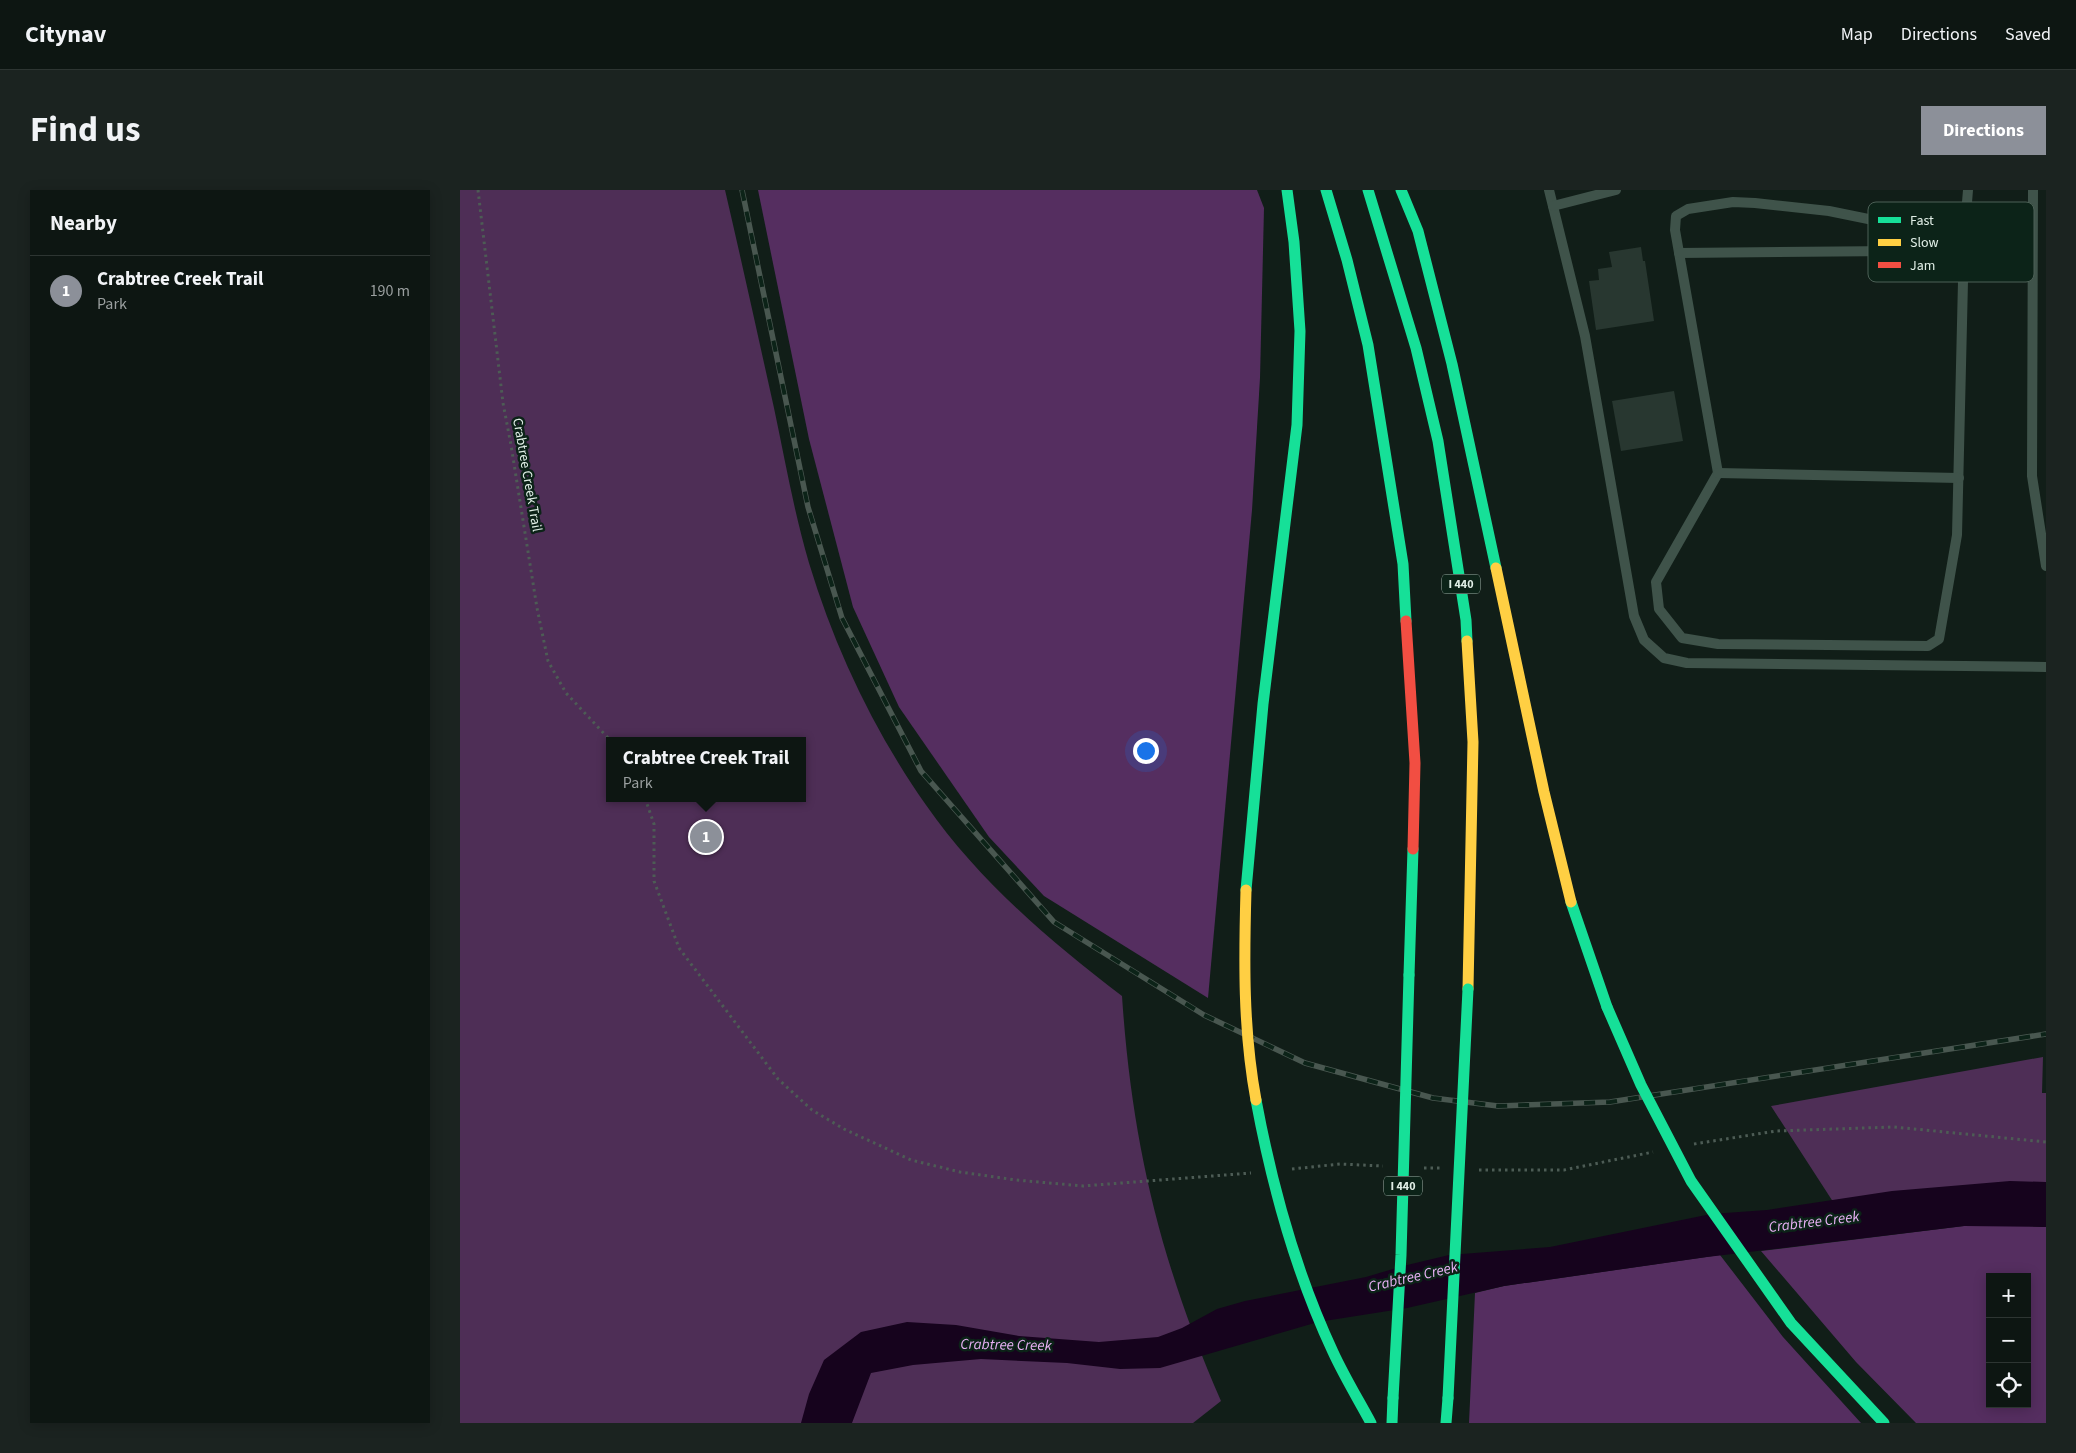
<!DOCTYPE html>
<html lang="en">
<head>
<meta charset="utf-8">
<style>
	body { margin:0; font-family:"Source Sans 3",sans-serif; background:#1b2320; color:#f1f3f6 }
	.controls { position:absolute; right:15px; bottom:15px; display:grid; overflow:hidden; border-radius:0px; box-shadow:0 2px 12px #0003 }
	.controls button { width:45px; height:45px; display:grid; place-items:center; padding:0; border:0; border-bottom:1px solid #2d3532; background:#0d1612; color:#f1f3f6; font:25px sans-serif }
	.you { position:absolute; left:685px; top:560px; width:18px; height:18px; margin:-12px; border:4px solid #fff; border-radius:50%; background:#1a73e8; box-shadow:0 0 0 8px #1a73e833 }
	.badge { display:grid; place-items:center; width:32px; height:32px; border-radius:50%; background:#8c9099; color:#fff; font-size:16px; font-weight:700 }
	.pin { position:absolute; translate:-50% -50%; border:2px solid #fff; box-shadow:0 1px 5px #0006 }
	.popup { position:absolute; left:146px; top:547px; width:200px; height:65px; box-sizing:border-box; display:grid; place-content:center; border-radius:0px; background:#0d1612; filter:drop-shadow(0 1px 4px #0005); font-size:16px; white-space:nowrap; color:#9a9f9f }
	.popup b { font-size:19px; color:#f1f3f6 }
	.popup::after { content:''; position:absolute; left:50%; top:100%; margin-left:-10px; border:10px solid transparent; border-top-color:#0d1612 }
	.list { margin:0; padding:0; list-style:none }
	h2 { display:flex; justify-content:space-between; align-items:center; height:65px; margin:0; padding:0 20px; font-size:21px }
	h2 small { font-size:16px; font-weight:400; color:#9a9f9f }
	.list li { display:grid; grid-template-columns:32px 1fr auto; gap:15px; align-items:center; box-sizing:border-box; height:70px; padding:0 20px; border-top:1px solid #2d3532 }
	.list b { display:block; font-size:19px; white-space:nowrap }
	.list p { margin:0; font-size:16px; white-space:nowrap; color:#9a9f9f }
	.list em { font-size:16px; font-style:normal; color:#9a9f9f }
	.icon { flex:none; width:28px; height:28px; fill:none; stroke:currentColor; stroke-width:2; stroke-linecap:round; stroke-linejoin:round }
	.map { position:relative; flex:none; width:1586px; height:1233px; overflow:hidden; border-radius:0px }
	header { display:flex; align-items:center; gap:30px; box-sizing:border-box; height:70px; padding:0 25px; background:#0d1612; border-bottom:1px solid #2d3532 }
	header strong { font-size:24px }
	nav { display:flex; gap:28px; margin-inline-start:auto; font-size:18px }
	.intro { display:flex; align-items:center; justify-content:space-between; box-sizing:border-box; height:120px; padding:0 30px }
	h1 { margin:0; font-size:35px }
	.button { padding:12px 22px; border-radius:0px; background:#8c9099; color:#fff; font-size:18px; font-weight:700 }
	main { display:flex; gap:30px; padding:0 30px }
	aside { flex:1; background:#0d1612; border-radius:0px; box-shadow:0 2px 12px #0003 }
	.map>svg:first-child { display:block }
	.green { fill:#4e2e56; fill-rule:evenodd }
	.forest { fill:#552e60; fill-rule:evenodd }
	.water { fill:#16031d }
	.building { fill:#283730 }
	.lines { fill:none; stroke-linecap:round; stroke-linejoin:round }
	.path { stroke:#4d5c55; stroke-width:3; stroke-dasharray:2.5 4; stroke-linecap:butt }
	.lane { stroke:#3f534a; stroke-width:10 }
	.fast { stroke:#16e098; stroke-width:11 }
	.slow { stroke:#ffcf43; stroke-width:11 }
	.jam { stroke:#f24e42; stroke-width:11 }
	.rail-casing { stroke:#495750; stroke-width:5.5 }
	.rail { stroke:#0c2318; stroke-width:4; stroke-dasharray:11; stroke-linecap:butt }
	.fast-bridge { stroke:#16e098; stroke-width:11 }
	.slow-bridge { stroke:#ffcf43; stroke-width:11 }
	.labels { text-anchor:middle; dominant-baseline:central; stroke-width:5; stroke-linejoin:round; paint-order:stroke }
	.shield { fill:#0c2318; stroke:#a0b1a8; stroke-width:1 }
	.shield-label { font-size:12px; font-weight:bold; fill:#e0eee6 }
	.street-label { font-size:14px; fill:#e0eee6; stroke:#0c2318 }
	.water-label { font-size:15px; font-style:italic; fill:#e8b1f5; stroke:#0c2318 }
	.key { fill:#0c2318; stroke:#4c6056; stroke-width:1 }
	.key-label { font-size:14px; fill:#e0eee6 }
</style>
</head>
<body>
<header>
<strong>Citynav</strong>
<nav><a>Map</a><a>Directions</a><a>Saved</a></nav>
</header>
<div class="intro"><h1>Find us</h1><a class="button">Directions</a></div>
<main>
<aside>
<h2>Nearby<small></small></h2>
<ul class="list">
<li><span class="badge">1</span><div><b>Crabtree Creek Trail</b><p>Park</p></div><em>190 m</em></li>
</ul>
</aside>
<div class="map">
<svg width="1586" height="1233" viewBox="0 0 1586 1233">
	<rect width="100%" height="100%" fill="#111e18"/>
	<!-- green -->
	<g class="green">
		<path d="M0 0H265C282 73 298 146 314 218 325 270 334 322 349 373 375 459 414 541 466 615 519 691 589 750 662 806 672 955 701 1074 761 1211L733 1233H0ZM150 551H342V608H150Z"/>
		<polygon points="1583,867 1582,903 1586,903 1586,1018 1379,1021 1311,916"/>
	</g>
	<!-- forest -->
	<g class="forest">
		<polygon points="298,0 797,0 804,18 800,188 792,320 748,808 584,706 529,647 439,517 393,417 349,249"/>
		<path d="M1550 1035 1586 1037V1233H1456L1396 1172 1301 1061 1504 1036ZM1530 1087H1567V1214H1530Z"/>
		<polygon points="1260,1065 1323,1147 1401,1233 1009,1233 1015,1103 1044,1096"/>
	</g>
	<!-- water -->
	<polygon class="water" points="1550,991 1586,992 1586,1037 1504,1036 1247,1067 1044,1096 947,1118 858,1132 700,1178 660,1179 607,1173 521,1169 453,1175 411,1183 392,1233 341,1233 349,1204 364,1170 401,1142 447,1132 496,1135 559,1146 639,1152 698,1147 722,1138 757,1119 785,1111 906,1087 943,1076 989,1065 1090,1057 1251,1024 1307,1020 1432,1001"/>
	<!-- building -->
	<g class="building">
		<polygon points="1181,57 1183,71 1185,71 1194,131 1136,140 1129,91 1139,90 1138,79 1152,77 1149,62"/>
		<polygon points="1214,201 1223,251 1161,261 1152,211"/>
	</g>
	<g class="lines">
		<!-- path -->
		<g class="path">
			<polyline points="18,0 43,213 51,255 77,418 88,471 106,503 151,551"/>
			<polyline points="185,608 194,634 194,691 219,758 318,889 352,920 384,939 451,970 500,982 556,990 623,996 791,983"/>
			<polyline points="1234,954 1316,941 1434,937 1586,952"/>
			<polyline points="964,978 980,978"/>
			<polyline points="832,979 880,974 923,976"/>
			<polyline points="1019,980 1104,980 1193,962"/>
		</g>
		<!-- lane -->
		<g class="lane">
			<polyline points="1089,0 1125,146 1174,426 1184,450 1204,468 1227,473 1586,477"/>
			<polyline points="1573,0 1572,286 1586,376"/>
			<polyline points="1093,16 1156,0"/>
			<path d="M1506 25C1482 63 1476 58 1435 61V49L1418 31 1369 21 1295 13 1273 12 1228 19 1216 26 1215 40 1258 283 1196 392 1199 419 1222 448 1258 454 1468 456 1479 449 1497 345 1504 49 1508 0"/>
			<polyline points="1219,63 1435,61"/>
			<polyline points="1258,283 1499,288"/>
		</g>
		<!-- fast -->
		<g class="fast">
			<polyline points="866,0 887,70 908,155 943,374 946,431"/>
			<polyline points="908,0 956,158 978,251 1006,430 1007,451"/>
			<polyline points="941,0 958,41 992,174 1036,378"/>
			<polyline points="786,700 803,514 837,235 840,141 834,52 827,0"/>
			<polyline points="1111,712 1147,817"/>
			<polyline points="949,785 953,659"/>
			<polyline points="932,1233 933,1208"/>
			<polyline points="986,1233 988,1208"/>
		</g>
		<!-- slow -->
		<g class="slow">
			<polyline points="1036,378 1084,602 1111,712"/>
			<polyline points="1007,451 1013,552 1008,799"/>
		</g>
		<!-- jam -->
		<polyline class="jam" points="946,431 955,573 953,659"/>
		<defs>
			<polyline id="rail" points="282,0 348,317 382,428 461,581 594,732 744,825 845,873 973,908 1038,916 1150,912 1586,844"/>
		</defs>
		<!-- rail casing -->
		<use href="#rail" class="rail-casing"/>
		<!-- rail -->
		<use href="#rail" class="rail"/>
		<!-- fast-bridge -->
		<g class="fast-bridge">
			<polyline points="1147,817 1181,895 1231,991 1331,1133 1424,1233"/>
			<path d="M796 910C812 996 836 1083 873 1162 884 1186 898 1209 911 1233"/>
			<polyline points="933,1208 941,1065 949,785"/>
			<polyline points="988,1208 1008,799"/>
		</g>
		<!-- slow-bridge -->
		<path class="slow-bridge" d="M786 700C784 770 783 840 796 910"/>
	</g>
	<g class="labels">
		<!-- shield labels -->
		<g class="shield">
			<rect x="982" y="384.5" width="38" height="19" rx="4"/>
			<rect x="924" y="986.5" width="38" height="19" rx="4"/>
		</g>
		<g class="shield-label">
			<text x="1001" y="394">I 440</text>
			<text x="943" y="996">I 440</text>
		</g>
		<!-- street labels -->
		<g class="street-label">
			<text transform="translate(67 285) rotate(80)">Crabtree Creek Trail</text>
		</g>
		<!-- water labels -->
		<g class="water-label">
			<text transform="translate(1354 1032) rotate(-7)">Crabtree Creek</text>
			<text transform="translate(953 1087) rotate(-13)">Crabtree Creek</text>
			<text transform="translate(546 1155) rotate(1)">Crabtree Creek</text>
		</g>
	</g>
	<!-- legend -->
	<rect x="1408" y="12" width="166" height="80" rx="8" class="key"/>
	<rect x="1418" y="27" width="23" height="6" fill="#16e098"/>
	<rect x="1418" y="49" width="23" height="7" fill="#ffcf43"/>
	<rect x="1418" y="72" width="23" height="6" fill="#f24e42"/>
	<g class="key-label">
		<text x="1450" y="35">Fast</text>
		<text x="1450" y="57">Slow</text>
		<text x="1450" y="80">Jam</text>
	</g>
</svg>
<div class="controls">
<button>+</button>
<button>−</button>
<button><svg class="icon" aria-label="locate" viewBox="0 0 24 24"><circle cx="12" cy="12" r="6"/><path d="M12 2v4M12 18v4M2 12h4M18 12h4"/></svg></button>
</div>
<div class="you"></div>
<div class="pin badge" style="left:246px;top:647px">1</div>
<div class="popup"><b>Crabtree Creek Trail</b>Park</div>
</div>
</main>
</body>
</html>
